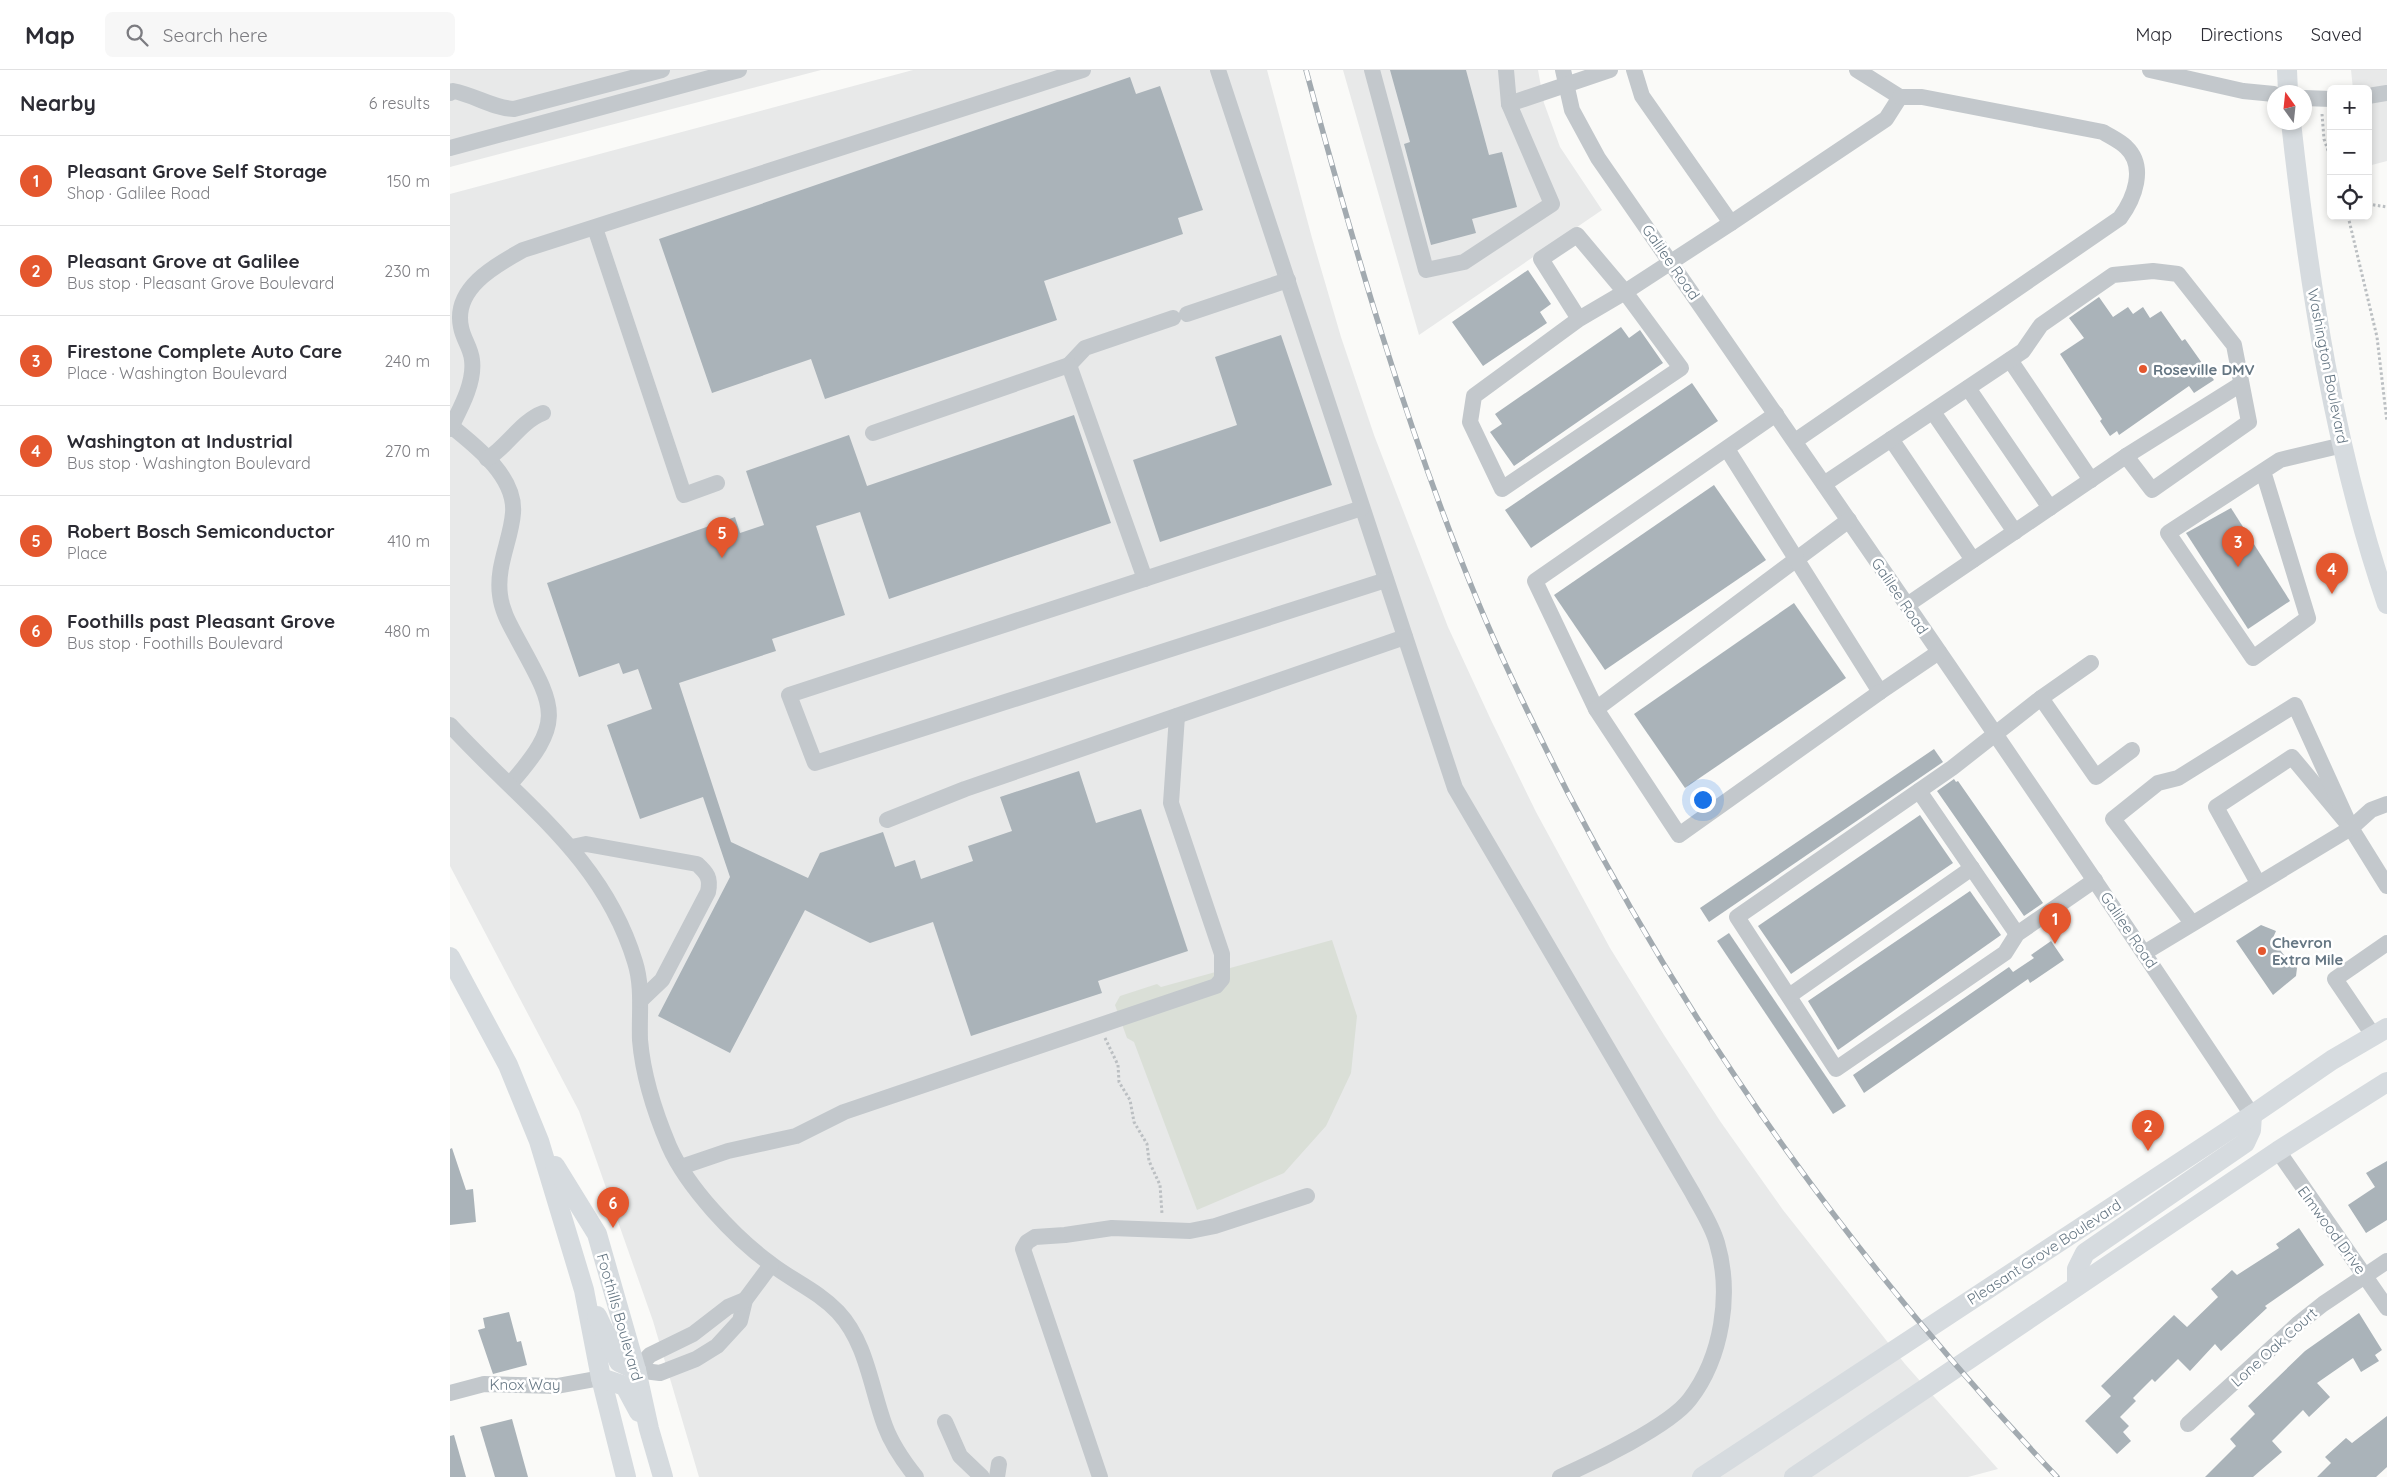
<!DOCTYPE html>
<html lang="en">
<head>
<meta charset="utf-8">
<style>
	body { margin:0; font-family:Quicksand,sans-serif; background:#f7f7f7; color:#2b2b33 }
	.controls { position:absolute; right:15px; top:15px; display:grid; overflow:hidden; border-radius:8px; box-shadow:0 2px 8px #0003 }
	.controls button { width:45px; height:45px; display:grid; place-items:center; padding:0; border:0; border-bottom:1px solid #e1e1e2; background:#fff; color:#2b2b33; font:25px sans-serif }
	.compass { position:absolute; left:1817px; top:15px; width:45px; height:45px; border-radius:50%; background:#fff; box-shadow:0 2px 8px #0003; rotate:345deg }
	.you { position:absolute; left:1252px; top:729px; width:18px; height:18px; margin:-12px; border:4px solid #fff; border-radius:50%; background:#1a73e8; box-shadow:0 0 0 8px #1a73e833 }
	.badge { display:grid; place-items:center; width:32px; height:32px; border-radius:50%; background:#e4572e; color:#fff; font-size:16px; font-weight:700 }
	.pin { position:absolute; translate:-50% -41px; filter:drop-shadow(0 1px 2px #0008) }
	.pin::after { content:''; position:absolute; top:26px; width:18px; height:15px; background:inherit; clip-path:polygon(0 0,100% 0,50% 100%) }
	.list { margin:0; padding:0; list-style:none }
	h2 { display:flex; justify-content:space-between; align-items:center; height:65px; margin:0; padding:0 20px; font-size:21px }
	h2 small { font-size:16px; font-weight:400; color:#7c7c81 }
	.list li { display:grid; grid-template-columns:32px 1fr auto; gap:15px; align-items:center; box-sizing:border-box; height:90px; padding:0 20px; border-top:1px solid #e1e1e2 }
	.list b { display:block; font-size:19px; white-space:nowrap }
	.list p { margin:0; font-size:16px; white-space:nowrap; color:#7c7c81 }
	.list em { font-size:16px; font-style:normal; color:#7c7c81 }
	.icon { flex:none; width:28px; height:28px; fill:none; stroke:currentColor; stroke-width:2; stroke-linecap:round; stroke-linejoin:round }
	.map { position:relative; flex:none; width:1937px; height:1407px; overflow:hidden }
	header { display:flex; align-items:center; gap:30px; box-sizing:border-box; height:70px; padding:0 25px; background:#fff; border-bottom:1px solid #e1e1e2 }
	header strong { font-size:24px }
	nav { display:flex; gap:28px; margin-inline-start:auto; font-size:18px }
	.search { width:350px; height:45px; background:#f7f7f7; display:flex; align-items:center; gap:12px; box-sizing:border-box; padding:0 18px; border-radius:8px; color:#7c7c81; font-size:19px }
	main { display:flex }
	aside { flex:1; background:#fff }
	.map>svg:first-child { display:block }
	.built { fill:#e8e9e9 }
	.green { fill:#dadfd7 }
	.building { fill:#aab3b9 }
	.lines { fill:none; stroke-linecap:round; stroke-linejoin:round }
	.path { stroke:#bbbfc2; stroke-width:3; stroke-dasharray:2.5 2.5; stroke-linecap:butt }
	.minor { stroke:#c3c8cc; stroke-width:16 }
	.major { stroke:#d6dbdf; stroke-width:20 }
	.rail-casing { stroke:#a2aab0; stroke-width:5.5 }
	.rail { stroke:#fff; stroke-width:4; stroke-dasharray:11; stroke-linecap:butt }
	.poi-dot { fill:#e4572e; stroke:#fff; stroke-width:2 }
	.labels { text-anchor:middle; dominant-baseline:central; stroke-width:5; stroke-linejoin:round; paint-order:stroke }
	.street-label { font-size:15px; fill:#657683; stroke:#fff }
	.poi-label { font-size:15px; font-weight:bold; fill:#657683; stroke:#fff; text-anchor:start }
</style>
</head>
<body>
<header>
<strong>Map</strong>
<div class="search"><svg class="icon" aria-label="search" viewBox="0 0 24 24"><circle cx="10" cy="10" r="6"/><path d="M15 15l6 6"/></svg>Search here</div>
<nav><a>Map</a><a>Directions</a><a>Saved</a></nav>
</header>
<main>
<aside>
<h2>Nearby<small>6 results</small></h2>
<ul class="list">
<li><span class="badge">1</span><div><b>Pleasant Grove Self Storage</b><p>Shop · Galilee Road</p></div><em>150 m</em></li>
<li><span class="badge">2</span><div><b>Pleasant Grove at Galilee</b><p>Bus stop · Pleasant Grove Boulevard</p></div><em>230 m</em></li>
<li><span class="badge">3</span><div><b>Firestone Complete Auto Care</b><p>Place · Washington Boulevard</p></div><em>240 m</em></li>
<li><span class="badge">4</span><div><b>Washington at Industrial</b><p>Bus stop · Washington Boulevard</p></div><em>270 m</em></li>
<li><span class="badge">5</span><div><b>Robert Bosch Semiconductor</b><p>Place</p></div><em>410 m</em></li>
<li><span class="badge">6</span><div><b>Foothills past Pleasant Grove</b><p>Bus stop · Foothills Boulevard</p></div><em>480 m</em></li>
</ul>
</aside>
<div class="map">
<svg width="1937" height="1407" viewBox="0 0 1937 1407">
	<rect width="100%" height="100%" fill="#fafaf8"/>
	<!-- built -->
	<g class="built">
		<polygon points="0,0 371,0 0,97"/>
		<polygon points="463,0 817,0 862,168 891,267 924,365 998,557 1041,650 1086,742 1160,878 1214,965 1270,1051 1333,1140 1455,1294 1548,1399 1518,1407 249,1407 203,1251 129,1041 0,796 0,124"/>
		<polygon points="893,0 1088,0 1094,33 1110,77 1152,140 969,265"/>
		<polygon points="1901,0 1937,0 1937,91 1918,96 1918,19 1903,19"/>
	</g>
	<!-- green -->
	<polygon class="green" points="882,870 907,946 901,1003 876,1056 834,1103 747,1140 684,972 677,968 665,935 670,926 707,914 711,917"/>
	<!-- building -->
	<g class="building">
		<polygon points="940,0 1016,0 1039,85 1052,82 1067,137 1022,149 1026,163 981,175 954,74 960,72"/>
		<polygon points="680,7 686,24 710,16 753,140 728,148 733,164 594,211 607,250 375,329 361,289 262,323 209,169"/>
		<polygon points="1078,200 1101,234 1090,242 1097,253 1033,296 1002,252"/>
		<polygon points="1649,227 1663,247 1678,237 1683,244 1693,237 1700,248 1711,241 1732,271 1735,269 1764,310 1744,323 1739,316 1669,365 1667,361 1660,366 1650,351 1652,349 1610,284 1634,268 1619,248"/>
		<polygon points="1171,257 1179,268 1190,260 1213,293 1064,396 1040,362 1052,354 1045,344"/>
		<polygon points="831,265 882,415 710,472 683,390 787,355 765,287"/>
		<polygon points="1242,313 1268,351 1081,478 1055,440"/>
		<polygon points="624,345 661,453 439,529 410,442 366,456 395,545 322,569 326,581 229,613 281,772 358,808 370,783 433,762 445,797 465,790 471,809 523,791 518,776 562,761 550,727 629,701 646,753 691,739 738,881 648,911 652,923 521,966 483,852 420,873 355,840 280,983 208,946 280,807 253,727 190,749 157,655 202,639 188,599 173,604 169,593 129,607 97,513 285,447 290,463 314,455 296,401 399,365 417,416"/>
		<polygon points="1264,415 1316,490 1155,600 1104,525"/>
		<polygon points="1781,438 1840,531 1798,559 1736,463"/>
		<polygon points="1344,533 1396,608 1235,718 1184,644"/>
		<polygon points="1484,679 1493,692 1259,852 1250,838"/>
		<polygon points="1504,709 1506,712 1508,711 1593,833 1574,846 1487,721"/>
		<polygon points="1470,745 1503,793 1341,904 1308,856"/>
		<polygon points="1520,821 1551,865 1388,980 1358,931"/>
		<polygon points="1811,855 1826,861 1822,870 1838,890 1848,890 1846,906 1823,925 1786,871"/>
		<polygon points="1279,863 1396,1036 1383,1044 1267,871"/>
		<polygon points="1601,871 1614,890 1580,913 1578,909 1414,1023 1403,1005 1559,897 1563,902 1584,888 1581,885"/>
		<polygon points="2,1078 16,1120 23,1119 26,1152 0,1155 0,1079"/>
		<polygon points="1937,1091 1937,1150 1916,1163 1898,1135 1925,1117 1916,1103"/>
		<polygon points="1849,1158 1874,1195 1815,1236 1817,1238 1771,1281 1765,1274 1740,1301 1728,1289 1705,1312 1702,1309 1683,1328 1686,1331 1670,1347 1679,1356 1673,1362 1681,1371 1667,1384 1635,1351 1661,1326 1651,1316 1724,1245 1737,1257 1768,1227 1761,1219 1782,1200 1787,1205 1829,1178 1826,1174"/>
		<polygon points="59,1242 67,1272 71,1271 77,1295 43,1304 28,1260 35,1258 33,1248"/>
		<polygon points="1909,1243 1932,1280 1925,1285 1929,1291 1911,1302 1903,1288 1867,1313 1880,1327 1859,1347 1853,1340 1822,1371 1832,1382 1803,1407 1755,1407 1786,1376 1780,1369 1805,1344 1798,1336 1855,1281"/>
		<polygon points="1937,1346 1937,1397 1926,1407 1867,1407 1881,1393 1875,1387 1896,1368 1902,1373"/>
		<polygon points="62,1349 78,1407 45,1407 30,1357"/>
		<polygon points="4,1365 16,1407 0,1407 0,1366"/>
	</g>
	<g class="lines">
		<!-- path -->
		<g class="path">
			<polyline points="1872,44 1874,69 1881,89"/>
			<polyline points="1918,134 1937,137"/>
			<polyline points="1898,146 1927,267 1937,352"/>
			<polyline points="655,968 668,995 669,1012 680,1030 684,1052 697,1074 699,1091 710,1115 712,1144"/>
		</g>
		<!-- minor -->
		<g class="minor">
			<path d="M768 0 1005 718 1242 1122C1251 1139 1262 1155 1267 1173 1282 1224 1272 1287 1240 1329 1220 1356 1142 1393 1110 1407"/>
			<polyline points="922,0 976,200 1014,192 1102,134 1059,34 1056,0"/>
			<path d="M1113 0 1122 40 1148 88C1368 405 1588 723 1802 1045"/>
			<polyline points="1184,0 1192,26 1281,153"/>
			<polyline points="1700,0 1793,21 1824,24"/>
			<path d="M0 23 3 21C25 25 42 38 64 39L212 0"/>
			<polyline points="1918,26 1937,23"/>
			<polyline points="1854,28 1881,29"/>
			<polyline points="1059,34 1160,0"/>
			<polyline points="0,78 289,0"/>
			<polyline points="145,158 234,425 267,413"/>
			<polyline points="737,244 838,210"/>
			<polyline points="1129,249 1091,189 1127,165 1175,222 1231,298 1052,419 1020,352 1024,326 1129,249 1175,222 1281,153 1436,49 1450,27 1407,0"/>
			<polyline points="1560,290 1641,410"/>
			<polyline points="619,295 635,278 723,248"/>
			<polyline points="1518,318 1600,438"/>
			<polyline points="1483,342 1565,462"/>
			<polyline points="1326,344 1085,511 1146,639 1399,450"/>
			<path d="M1 356C26 376 66 407 63 443 61 470 46 496 50 525 52 542 60 555 68 570 105 638 116 651 60 714"/>
			<path d="M0 359C10 339 25 313 22 290 21 278 13 269 11 257 3 219 44 196 73 180L633 0"/>
			<polyline points="423,363 619,295 695,509"/>
			<polyline points="1441,369 1523,490"/>
			<path d="M1345 371 1670 148C1684 129 1697 97 1676 77 1670 71 1661 67 1653 62L1472 27H1450"/>
			<polyline points="1277,379 1430,622 1489,582"/>
			<polyline points="1676,386 1791,314"/>
			<path d="M37 389C57 377 71 351 93 343"/>
			<polyline points="1813,401 1858,548 1803,588 1718,463 1830,390 1893,375"/>
			<polyline points="1374,414 1573,281 1591,255 1663,205 1703,201 1728,204 1784,275 1799,352 1702,420 1676,386 1457,535"/>
			<polyline points="912,438 339,625 365,693 936,510"/>
			<polyline points="1591,628 1641,593"/>
			<polyline points="1146,639 1229,765 1430,622"/>
			<path d="M0 655C70 732 153 786 185 892 193 917 189 944 190 970 193 1006 205 1043 219 1076 237 1117 285 1168 321 1194 343 1211 368 1221 388 1242 417 1273 421 1319 435 1356 442 1375 454 1392 466 1407"/>
			<polyline points="1469,721 1567,864"/>
			<polyline points="437,750 515,719 955,567"/>
			<path d="M122 777 136 774 247 794C257 803 261 808 258 822L212 910 191 930"/>
			<polyline points="1645,810 1567,864 1555,883 1386,999 1287,847 1502,698 1591,628 1646,707 1682,680"/>
			<polyline points="1808,813 1766,737 1842,687 1901,758 1937,816"/>
			<polyline points="1742,853 1663,749 1708,713 1728,708 1845,635 1901,758"/>
			<polyline points="1694,883 1901,758 1921,740 1937,734"/>
			<polyline points="1339,926 1522,798"/>
			<polyline points="1923,965 1885,909 1937,873"/>
			<polyline points="1828,1081 1937,1238"/>
			<polyline points="231,1097 278,1081 346,1066 394,1042 766,916 772,909 772,884 721,733 727,646"/>
			<polyline points="186,1300 210,1303 246,1289 267,1276 290,1251 295,1230 321,1195"/>
			<polyline points="186,1300 200,1285 243,1264 278,1237 295,1230"/>
			<polyline points="0,1323 34,1314 107,1316 151,1308"/>
			<polyline points="495,1352 510,1386 532,1407"/>
			<polyline points="1738,1354 1849,1253 1873,1234 1937,1191"/>
			<polyline points="547,1407 549,1394"/>
			<polyline points="650,1407 573,1179 577,1172 585,1167 615,1165 662,1158 740,1161 765,1156 857,1126"/>
		</g>
		<!-- major -->
		<g class="major">
			<polyline points="1837,0 1838,22"/>
			<path d="M1841 52C1859 215 1884 379 1937 534"/>
			<polyline points="0,887 58,995 89,1071 134,1220 151,1308 176,1407"/>
			<polyline points="105,1096 147,1164 186,1300 199,1359 213,1407"/>
			<polyline points="1627,1216 1627,1199 1635,1183 1795,1073 1801,1060 1802,1045"/>
			<polyline points="147,1246 169,1292 186,1300"/>
			<polyline points="151,1308 175,1316 189,1342"/>
			<polyline points="1252,1407 1802,1045 1882,990 1937,958"/>
			<polyline points="1344,1407 1828,1081 1937,1012"/>
		</g>
		<defs>
			<path id="rail" d="M856 0C905 181 956 359 1028 532 1055 597 1086 660 1118 723 1251 980 1409 1197 1607 1407"/>
		</defs>
		<!-- rail casing -->
		<use href="#rail" class="rail-casing"/>
		<!-- rail -->
		<use href="#rail" class="rail"/>
	</g>
	<!-- markers -->
	<g class="poi-dot">
		<circle cx="1693" cy="299" r="5"/>
		<circle cx="1812" cy="881" r="5"/>
	</g>
	<g class="labels">
		<!-- street labels -->
		<g class="street-label">
			<text transform="translate(1221 192) rotate(55)">Galilee Road</text>
			<text transform="translate(1878 296) rotate(79)">Washington Boulevard</text>
			<text transform="translate(1450 526) rotate(56)">Galilee Road</text>
			<text transform="translate(1679 860) rotate(56)">Galilee Road</text>
			<text transform="translate(1882 1160) rotate(54)">Elmwood Drive</text>
			<text transform="translate(1594 1182) rotate(-33)">Pleasant Grove Boulevard</text>
			<text transform="translate(170 1247) rotate(74)">Foothills Boulevard</text>
			<text transform="translate(1824 1277) rotate(-42)">Lone Oak Court</text>
			<text x="75" y="1314">Knox Way</text>
		</g>
		<!-- poi labels -->
		<g class="poi-label">
			<text x="1703" y="299">Roseville DMV</text>
			<text x="1822" y="872">Chevron<tspan x="1822" dy="17">Extra Mile</tspan></text>
		</g>
	</g>
</svg>
<div class="controls">
<button>+</button>
<button>−</button>
<button><svg class="icon" aria-label="locate" viewBox="0 0 24 24"><circle cx="12" cy="12" r="6"/><path d="M12 2v4M12 18v4M2 12h4M18 12h4"/></svg></button>
</div>
<svg class="compass" viewBox="-18 -18 36 36"><path d="M0-13l5 13h-10z" fill="#e53935"/><path d="M0 13l5-13h-10z" fill="#7c7c81"/></svg>
<div class="you"></div>
<div class="pin badge" style="left:1605px;top:874px">1</div>
<div class="pin badge" style="left:1698px;top:1081px">2</div>
<div class="pin badge" style="left:1788px;top:497px">3</div>
<div class="pin badge" style="left:1882px;top:524px">4</div>
<div class="pin badge" style="left:272px;top:488px">5</div>
<div class="pin badge" style="left:163px;top:1158px">6</div>
</div>
</main>
</body>
</html>
